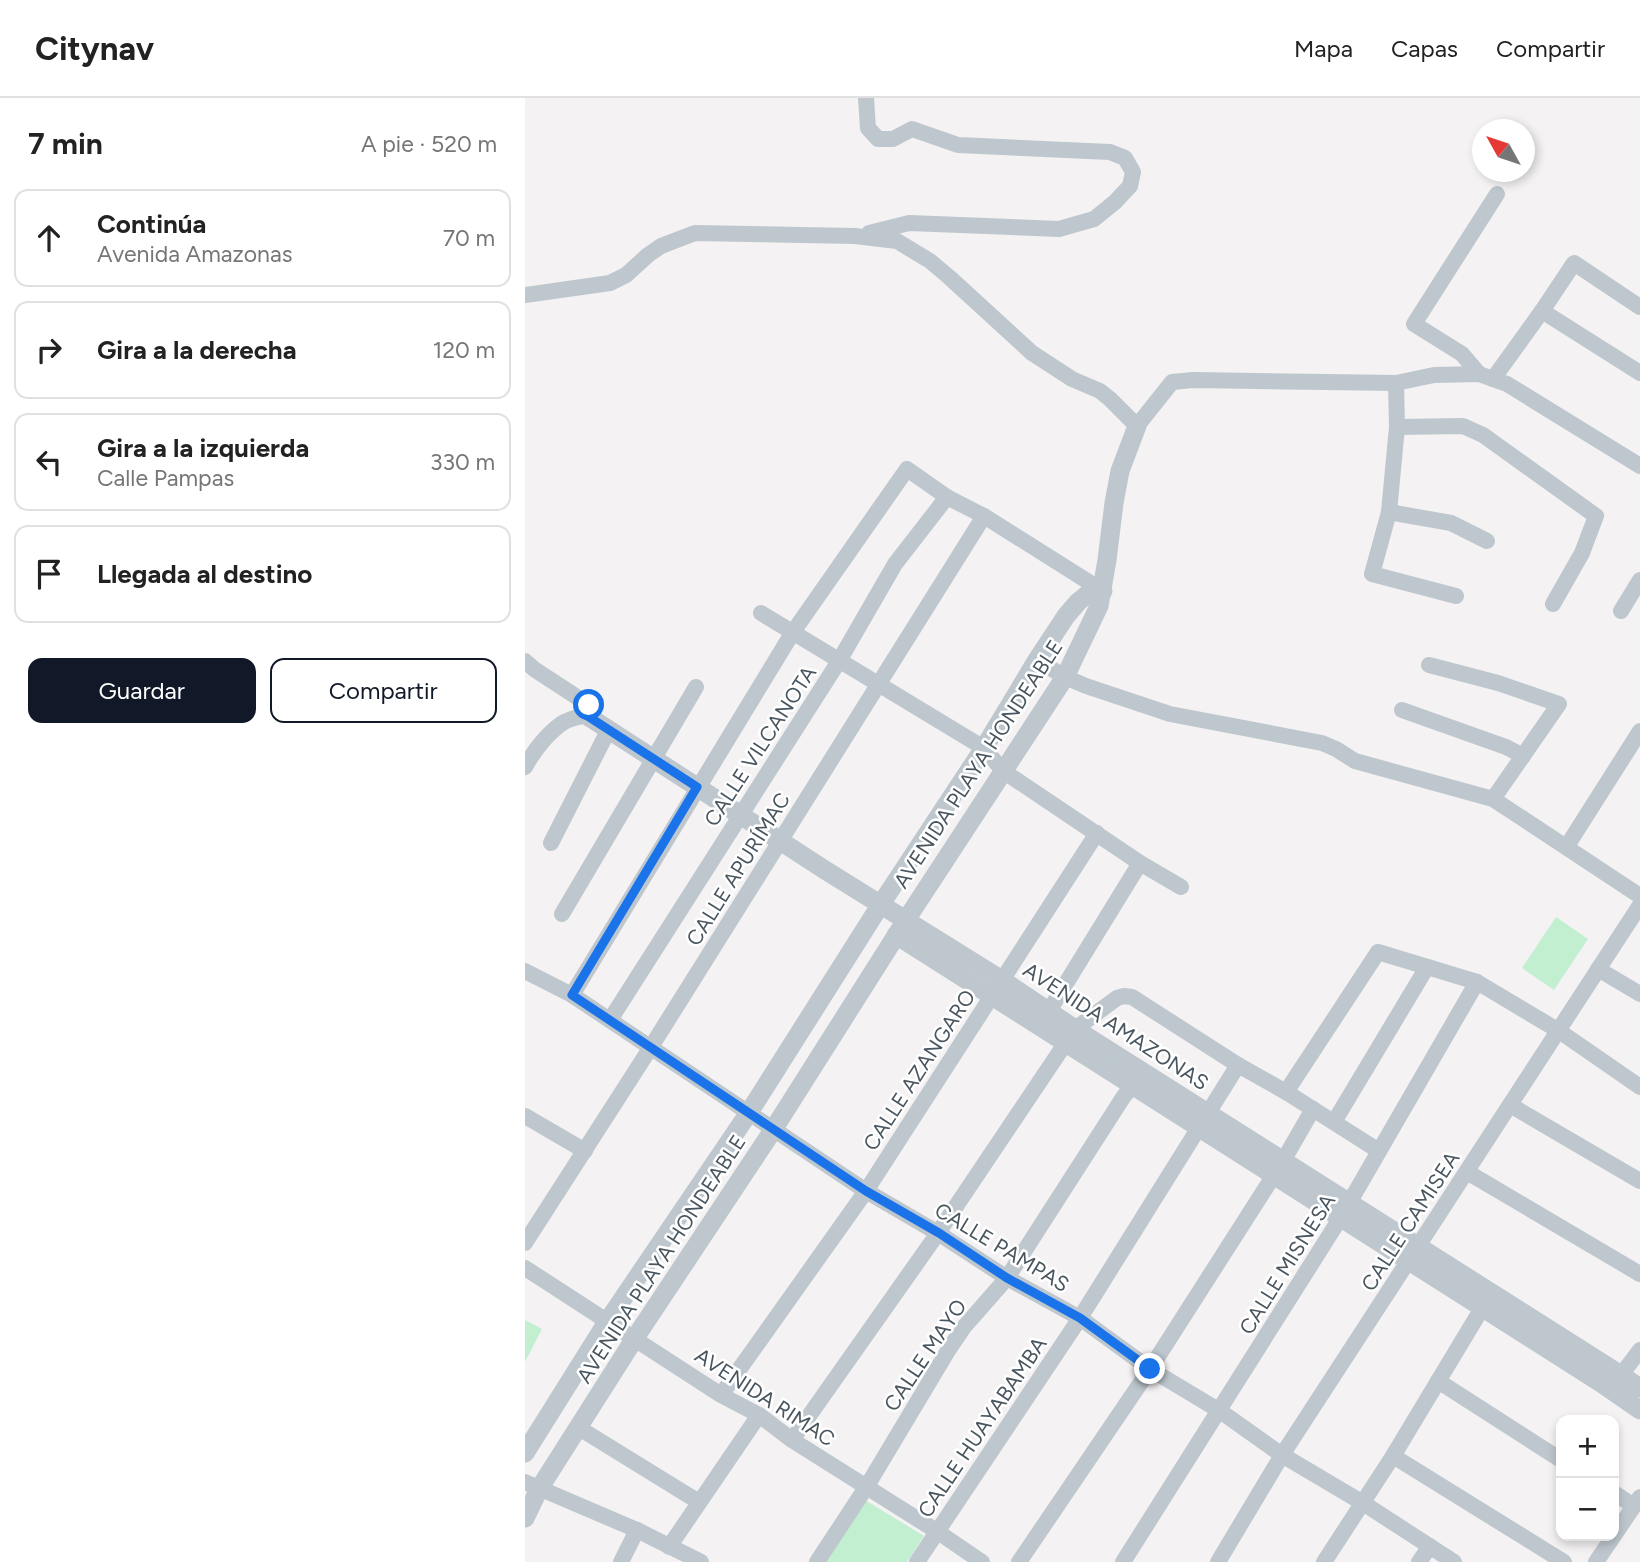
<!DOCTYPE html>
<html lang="es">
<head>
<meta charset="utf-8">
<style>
	body { margin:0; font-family:Figtree,sans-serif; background:#f2f2f2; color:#222 }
	.controls { position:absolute; right:21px; bottom:21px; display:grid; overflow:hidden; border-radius:14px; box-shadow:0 4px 10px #0003 }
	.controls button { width:63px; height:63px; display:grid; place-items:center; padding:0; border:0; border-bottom:2px solid #e0e0e0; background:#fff; color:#222; font:35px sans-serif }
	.compass { position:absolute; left:947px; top:21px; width:63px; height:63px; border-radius:50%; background:#fff; box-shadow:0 4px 10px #0003; rotate:310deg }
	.stop { position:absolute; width:21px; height:21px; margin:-16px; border:5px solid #1a73e8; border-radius:50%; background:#fff }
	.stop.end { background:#1a73e8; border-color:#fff; box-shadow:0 2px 7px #0008 }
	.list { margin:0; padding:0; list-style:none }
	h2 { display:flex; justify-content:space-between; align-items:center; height:91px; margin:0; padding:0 28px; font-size:30px }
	h2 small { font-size:23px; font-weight:400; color:#767676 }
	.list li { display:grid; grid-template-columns:46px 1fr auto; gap:21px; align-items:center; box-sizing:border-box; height:98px; margin:0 14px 14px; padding:0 14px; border:2px solid #e0e0e0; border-radius:14px }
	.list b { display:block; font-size:26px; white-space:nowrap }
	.list p { margin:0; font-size:23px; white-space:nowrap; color:#767676 }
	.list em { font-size:23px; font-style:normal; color:#767676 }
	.actions { display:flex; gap:14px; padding:21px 28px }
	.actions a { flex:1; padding:16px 0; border:2px solid #111827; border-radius:14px; text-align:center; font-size:24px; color:#111827 }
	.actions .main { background:#111827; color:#fff }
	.icon { flex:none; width:38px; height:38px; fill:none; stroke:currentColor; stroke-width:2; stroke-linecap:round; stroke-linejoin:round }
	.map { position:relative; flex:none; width:1115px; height:1464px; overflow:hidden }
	header { display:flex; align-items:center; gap:42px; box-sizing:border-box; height:98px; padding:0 35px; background:#fff; border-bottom:2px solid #e0e0e0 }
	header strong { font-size:33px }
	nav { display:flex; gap:38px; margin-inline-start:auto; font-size:24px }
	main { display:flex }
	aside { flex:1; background:#fff }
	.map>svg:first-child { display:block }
	.green { fill:#c3efd1 }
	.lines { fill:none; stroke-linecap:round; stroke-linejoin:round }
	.minor { stroke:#bec7ce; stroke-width:16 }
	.tertiary { stroke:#bec7ce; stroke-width:19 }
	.route { stroke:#1a73e8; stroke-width:9 }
	.labels { text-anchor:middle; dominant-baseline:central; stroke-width:5; stroke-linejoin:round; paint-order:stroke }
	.street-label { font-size:21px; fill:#4a565f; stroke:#fff }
</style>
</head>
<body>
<header>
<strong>Citynav</strong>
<nav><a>Mapa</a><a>Capas</a><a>Compartir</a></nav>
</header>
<main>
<aside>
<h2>7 min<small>A pie · 520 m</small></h2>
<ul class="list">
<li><svg class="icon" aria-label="ahead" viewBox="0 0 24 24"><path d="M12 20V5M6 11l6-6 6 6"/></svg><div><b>Continúa</b><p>Avenida Amazonas</p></div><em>70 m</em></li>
<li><svg class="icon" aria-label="right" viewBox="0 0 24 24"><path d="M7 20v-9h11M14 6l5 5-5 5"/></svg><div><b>Gira a la derecha</b></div><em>120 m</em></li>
<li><svg class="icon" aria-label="left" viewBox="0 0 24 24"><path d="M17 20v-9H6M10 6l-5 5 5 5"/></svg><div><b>Gira a la izquierda</b><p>Calle Pampas</p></div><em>330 m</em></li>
<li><svg class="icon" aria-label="arrive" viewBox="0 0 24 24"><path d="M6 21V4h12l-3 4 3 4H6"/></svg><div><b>Llegada al destino</b></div></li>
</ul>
<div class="actions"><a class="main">Guardar</a><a>Compartir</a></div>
</aside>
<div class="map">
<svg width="1115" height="1464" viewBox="0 0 1115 1464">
	<rect width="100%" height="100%" fill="#f4f2f2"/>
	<!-- green -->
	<g class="green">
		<polygon points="1031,819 1063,841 1029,892 997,870"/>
		<polygon points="0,1222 17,1231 0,1264"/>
		<polygon points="340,1402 399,1438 382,1464 298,1464"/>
	</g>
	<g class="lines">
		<!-- minor -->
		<g class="minor">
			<polyline points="341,0 343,30 353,41 368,41 387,31 433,47 585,54 600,60 608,74 605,88 590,104 569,121 534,131 384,125 344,135"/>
			<polyline points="0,197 85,185 101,177 123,157 136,148 170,135 330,138 372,143 405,163 424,179 507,255 547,281 575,293 585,301 612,328 647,284 668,282 871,285 909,277 954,276 982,286 1115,368"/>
			<polyline points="1017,213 1115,275"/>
			<polyline points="954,276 937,256 889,226 972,96"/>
			<polyline points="968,281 1017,213 1049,165 1115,209"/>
			<polyline points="871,285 872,329 864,414 847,476 931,498"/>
			<polyline points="872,329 938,328 958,337 1071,418 1057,455 1028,506"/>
			<polyline points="864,414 926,425 962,443"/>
			<polyline points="1096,513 1115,482"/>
			<polyline points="236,515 459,650 478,673 615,765 656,789"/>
			<polyline points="512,562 540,579 561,588 645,616 797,645 811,651 830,663 968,701 1115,798"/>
			<path d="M0 563 9 571 64 607 67 611 63 617C54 619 44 620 36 626 22 636 8 654 0 669"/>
			<polyline points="904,567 973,585 1034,606 968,701"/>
			<polyline points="877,612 981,649 998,658"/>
			<polyline points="26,745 84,631"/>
			<polyline points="1042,748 1115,633"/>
			<polyline points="37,816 171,589"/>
			<polyline points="1073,871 1115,896"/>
			<polyline points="0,873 47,897 341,1093 413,1135 482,1180 555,1220 625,1271 695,1313 757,1357 838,1405 929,1464"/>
			<polyline points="47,897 268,534 382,371 422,399 459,418 578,493"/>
			<polyline points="524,913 615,765"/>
			<polyline points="85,922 314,563 370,466 422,399"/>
			<polyline points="761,994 853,854 952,884 1034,933 1115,989"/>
			<polyline points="985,1007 1115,1083"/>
			<polyline points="0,1018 60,1053"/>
			<polyline points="809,1024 902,869"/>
			<polyline points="942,1074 1115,1176"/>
			<polyline points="0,1145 126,949 459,418"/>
			<polyline points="0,1170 196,1297 234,1317 267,1342 413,1434 457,1464"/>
			<polyline points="1085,1281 1096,1277 1115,1252"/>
			<polyline points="913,1283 1036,1362"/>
			<polyline points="196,1297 341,1093 572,735"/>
			<polyline points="54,1330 174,1404"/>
			<polyline points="267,1342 413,1135 550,931 592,900 599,898 607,899 713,967 761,994 854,1053"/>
			<polyline points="868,1358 1039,1464"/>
			<polyline points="0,1384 112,1432 176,1464"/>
			<polyline points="1089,1395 1109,1408"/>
			<polyline points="144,1449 234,1317"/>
			<polyline points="96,1464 112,1432"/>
			<polyline points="292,1464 342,1388 424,1251 439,1229 482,1180 599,998 615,979"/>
			<polyline points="392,1464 555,1220 713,967"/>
			<polyline points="494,1464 625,1271 758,1063 788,1011"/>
			<polyline points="598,1464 816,1119 952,884"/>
			<polyline points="693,1464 757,1357 1115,807"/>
			<polyline points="799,1464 868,1358 962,1202"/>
			<polyline points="894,1464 905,1448"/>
			<polyline points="1071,1464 1115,1399"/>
		</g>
		<!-- tertiary -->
		<g class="tertiary">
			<polyline points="61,617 300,772 477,882 550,931 1096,1277 1115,1290"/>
			<polyline points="371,837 1076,1285 1115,1312"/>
			<polyline points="0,1355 82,1224 223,1016 356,806 459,650 512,562 541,518 553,504 564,495 578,493"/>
			<polyline points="0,1420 14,1391 110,1240 248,1032 381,822 540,579 574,508 582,462 589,405 595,373 612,328"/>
		</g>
	</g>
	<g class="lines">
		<!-- route -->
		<polyline class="route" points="64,607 66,613 61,617 172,689 47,897 341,1093 414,1135 482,1180 555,1220 625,1271"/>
	</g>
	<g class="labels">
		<!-- street labels -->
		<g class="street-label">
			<text transform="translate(235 648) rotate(-57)">CALLE VILCANOTA</text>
			<text transform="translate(453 666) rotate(-57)">AVENIDA PLAYA HONDEABLE</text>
			<text transform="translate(213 771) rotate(-58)">CALLE APURÍMAC</text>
			<text transform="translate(591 928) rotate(33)">AVENIDA AMAZONAS</text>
			<text transform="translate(394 972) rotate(-57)">CALLE AZANGARO</text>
			<text transform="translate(885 1123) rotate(-57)">CALLE CAMISEA</text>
			<text transform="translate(477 1149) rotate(31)">CALLE PAMPAS</text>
			<text transform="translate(136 1161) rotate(-57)">AVENIDA PLAYA HONDEABLE</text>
			<text transform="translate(762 1166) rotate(-58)">CALLE MISNESA</text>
			<text transform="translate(400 1257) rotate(-56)">CALLE MAYO</text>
			<text transform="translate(240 1299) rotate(33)">AVENIDA RIMAC</text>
			<text transform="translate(457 1329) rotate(-56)">CALLE HUAYABAMBA</text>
		</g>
	</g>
</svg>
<div class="controls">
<button>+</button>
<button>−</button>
</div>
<svg class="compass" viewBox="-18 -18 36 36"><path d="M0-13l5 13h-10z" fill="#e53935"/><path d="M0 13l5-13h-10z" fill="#767676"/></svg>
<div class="stop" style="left:64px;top:607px"></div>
<div class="stop end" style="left:625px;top:1271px"></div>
</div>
</main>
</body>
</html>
